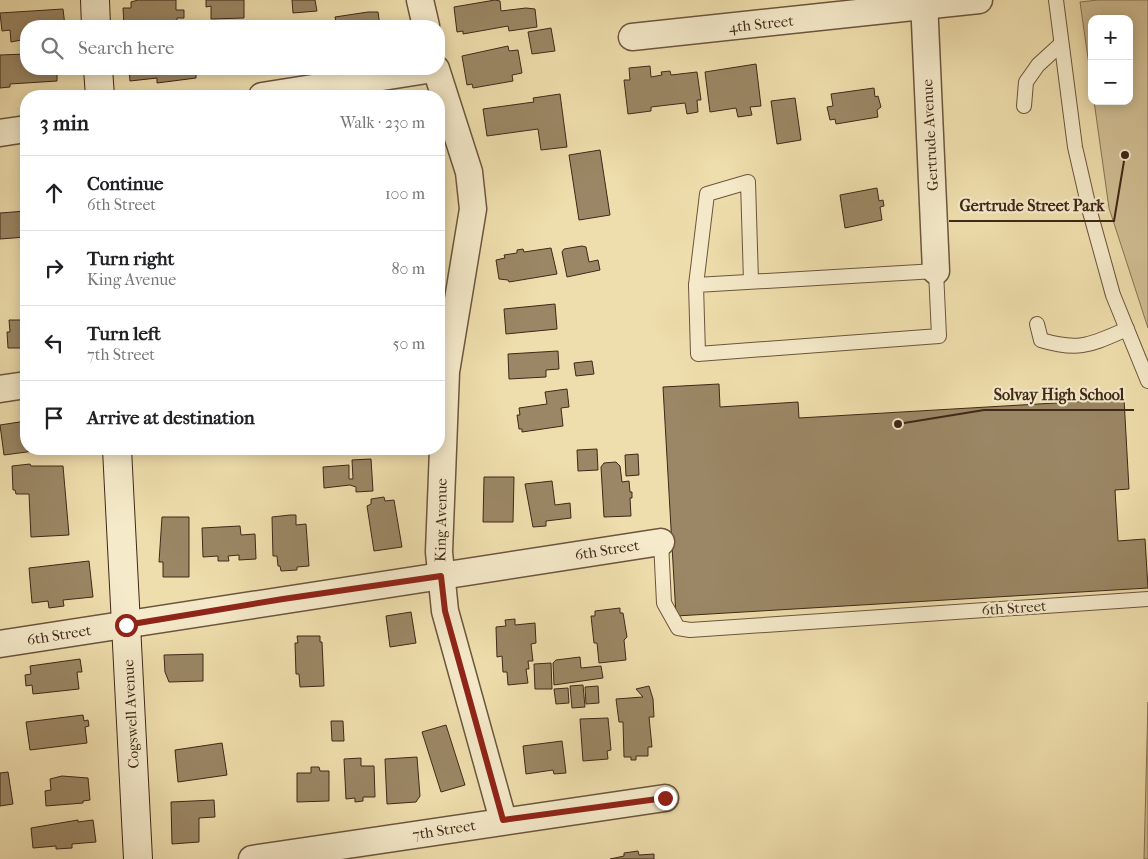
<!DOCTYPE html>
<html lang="en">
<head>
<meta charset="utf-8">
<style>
	body { margin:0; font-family:"IM FELL French Canon",serif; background:#f2f2f2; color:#202124 }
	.controls { position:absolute; right:15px; top:15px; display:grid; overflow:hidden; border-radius:10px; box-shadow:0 2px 12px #0003 }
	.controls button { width:45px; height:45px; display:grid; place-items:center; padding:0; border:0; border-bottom:1px solid #e0e0e0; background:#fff; color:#202124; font:25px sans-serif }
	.stop { position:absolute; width:15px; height:15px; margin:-11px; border:4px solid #8f2418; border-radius:50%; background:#fff }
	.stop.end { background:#8f2418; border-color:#fff; box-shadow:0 1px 5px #0008 }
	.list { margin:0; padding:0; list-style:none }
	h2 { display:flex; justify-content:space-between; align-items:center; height:65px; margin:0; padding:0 20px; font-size:21px }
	h2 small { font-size:16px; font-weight:400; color:#757577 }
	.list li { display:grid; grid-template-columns:32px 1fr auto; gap:15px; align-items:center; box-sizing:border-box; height:75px; padding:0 20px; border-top:1px solid #e0e0e0 }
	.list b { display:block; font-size:19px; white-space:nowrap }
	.list p { margin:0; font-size:16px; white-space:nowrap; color:#757577 }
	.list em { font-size:16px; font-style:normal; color:#757577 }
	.icon { flex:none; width:28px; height:28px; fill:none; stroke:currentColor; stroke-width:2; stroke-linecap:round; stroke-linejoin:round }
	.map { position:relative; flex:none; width:1148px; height:859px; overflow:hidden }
	.search { position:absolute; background:#fff; box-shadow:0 2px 12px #0003; left:20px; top:20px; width:425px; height:55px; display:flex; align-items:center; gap:12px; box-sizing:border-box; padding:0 18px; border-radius:20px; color:#757577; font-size:19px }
	.panel { position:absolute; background:#fff; box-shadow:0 2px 12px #0003; left:20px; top:90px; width:425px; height:365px; border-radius:20px }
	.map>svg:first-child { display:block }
	.green { fill:#d1bf94; stroke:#887456 }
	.building { fill:#9b8765; stroke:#3f2818 }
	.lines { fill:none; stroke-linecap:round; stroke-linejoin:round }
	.lane-casing { stroke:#6b563d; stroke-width:16 }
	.street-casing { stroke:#6b563d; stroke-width:29 }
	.secondary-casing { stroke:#3f2818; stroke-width:30 }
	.lane { stroke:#f5eaca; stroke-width:14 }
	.street { stroke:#f5eaca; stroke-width:26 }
	.secondary { stroke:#f5eaca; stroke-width:28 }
	.route { stroke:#8f2418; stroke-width:6 }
	.labels { text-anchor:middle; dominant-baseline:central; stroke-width:4.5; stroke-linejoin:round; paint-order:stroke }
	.street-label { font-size:15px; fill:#3f2818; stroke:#f5eaca }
	.leader { fill:none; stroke:#3f2818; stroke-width:2 }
	.callout-dot { fill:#3f2818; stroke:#f5eaca; stroke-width:2 }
	.callout-label { font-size:16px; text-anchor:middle; font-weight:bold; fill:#3f2818; stroke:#f5eaca; stroke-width:4.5; stroke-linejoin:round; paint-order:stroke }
</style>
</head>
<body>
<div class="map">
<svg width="1148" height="859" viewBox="0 0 1148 859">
	<rect width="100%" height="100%" fill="#efdead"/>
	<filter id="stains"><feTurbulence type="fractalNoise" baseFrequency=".004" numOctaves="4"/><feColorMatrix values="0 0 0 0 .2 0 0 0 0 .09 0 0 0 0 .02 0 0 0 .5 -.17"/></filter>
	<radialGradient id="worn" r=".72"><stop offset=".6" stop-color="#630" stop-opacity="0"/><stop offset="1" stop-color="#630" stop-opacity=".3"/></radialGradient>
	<!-- green -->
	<g class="green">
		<polygon points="1098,0 1148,0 1148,328 1109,208 1094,101 1129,101 1129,19 1092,19 1092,86 1080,2"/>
		<polygon points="1148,702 1148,859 1144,859"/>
	</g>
	<!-- building -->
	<g class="building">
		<polygon points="138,0 176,0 176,10 184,10 184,18 177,18 177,26 124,26 123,8 131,8 131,2"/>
		<polygon points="206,0 244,0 244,18 211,19 211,6 206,7"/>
		<polygon points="292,0 315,0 317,11 293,13"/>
		<polygon points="495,0 500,1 501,11 526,8 535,9 537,27 509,31 508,26 463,34 463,31 457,32 454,7"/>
		<polygon points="63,9 65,26 26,26 26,39 11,42 10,30 2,31 0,13"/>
		<polygon points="368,12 378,12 380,26 327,26 327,23 336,22 335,17"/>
		<polygon points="551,28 555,51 532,54 528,32"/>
		<polygon points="508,46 509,51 518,50 522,73 512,75 513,81 473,88 472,84 467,85 462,56"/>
		<polygon points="26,54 26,69 57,69 57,81 10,84 10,87 0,88 0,55"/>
		<polygon points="756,64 761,106 750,107 752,115 738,117 736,108 710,112 705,72"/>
		<polygon points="650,66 651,77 662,75 661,72 670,71 671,75 697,72 701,100 697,100 698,112 687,114 685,103 651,107 651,111 628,114 624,80 630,80 629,68"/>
		<polygon points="129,69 196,69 196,78 157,83 157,78 130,81"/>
		<polygon points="874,88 875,97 878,96 881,107 877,110 878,117 836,124 835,119 830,120 827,107 833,106 831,94"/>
		<polygon points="560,94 567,147 541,150 538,129 487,136 483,109 534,102 533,98"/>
		<polygon points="795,98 801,140 777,144 771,101"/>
		<polygon points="600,150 610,215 579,220 569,155"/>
		<polygon points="877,188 879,201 883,200 884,206 880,207 882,220 845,228 840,195"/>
		<polygon points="26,211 26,237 0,239 0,213"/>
		<polygon points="582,246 586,247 589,262 598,260 600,270 567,277 562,252 564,249"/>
		<polygon points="551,248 557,274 509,282 508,280 499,279 496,260 505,258 504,255 517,253 517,250 523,249 524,252"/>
		<polygon points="555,304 557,329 506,334 504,309"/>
		<polygon points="9,320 26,320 26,348 8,348 7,332 10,332"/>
		<polygon points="558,351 559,369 546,370 546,377 509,379 508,354"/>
		<polygon points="592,361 594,374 576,376 574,363"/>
		<polygon points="719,384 720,407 798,402 799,418 1124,399 1129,489 1115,490 1118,541 1145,539 1148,588 676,616 663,387"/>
		<polygon points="567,389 569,407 561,408 563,426 522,432 522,429 519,429 517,415 520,415 519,408 547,404 545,392"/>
		<polygon points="26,421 26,449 49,449 4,455 0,425"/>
		<polygon points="597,449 598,470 578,471 577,450"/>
		<polygon points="638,454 639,475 626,476 625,455"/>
		<polygon points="371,459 373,491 356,492 356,487 350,485 324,488 323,467 349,465 349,479 353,479 352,460"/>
		<polygon points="616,462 620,466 622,482 629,481 630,492 632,492 632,498 630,498 631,516 604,517 601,467 604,463"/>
		<polygon points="30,464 31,466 63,466 69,535 31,537 29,494 16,494 15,490 13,490 12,466"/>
		<polygon points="484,477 514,477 513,522 483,522"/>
		<polygon points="552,481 555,505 570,503 571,518 546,521 546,526 533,527 525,484"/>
		<polygon points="384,497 385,501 394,500 402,547 374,551 367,506 371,504 371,499"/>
		<polygon points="290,515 296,515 296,525 306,524 309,566 297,567 297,570 281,571 280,566 278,566 277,556 273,556 272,517"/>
		<polygon points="162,517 189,517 189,577 163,577 163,562 159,562"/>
		<polygon points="240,526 241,535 255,534 256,559 239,560 239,555 228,556 229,561 218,561 218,556 203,557 202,528"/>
		<polygon points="89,561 93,597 63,600 64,606 49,608 48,601 32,603 29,568"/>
		<polygon points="620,608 620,613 623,613 627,637 624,640 626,660 599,663 597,643 594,643 591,616 595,616 595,611"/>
		<polygon points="411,612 416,643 390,647 386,616"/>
		<polygon points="515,619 515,625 535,623 536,643 531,644 533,661 528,661 529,669 526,669 528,683 508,685 507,672 503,672 502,656 497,657 496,627 506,626 505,620"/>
		<polygon points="297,636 320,636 320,642 322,642 324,686 300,687 299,674 296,674 295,643 298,643"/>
		<polygon points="203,654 203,681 169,682 165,672 164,655"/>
		<polygon points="580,657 581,668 601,666 603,678 554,685 553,663 556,660"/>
		<polygon points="80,659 82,672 77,672 79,689 33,694 32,685 26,686 25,675 31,674 30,666"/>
		<polygon points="551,663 552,689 535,689 534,664"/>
		<polygon points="583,685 585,707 572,708 570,686"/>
		<polygon points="598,686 599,703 586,704 585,687"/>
		<polygon points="649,686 653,699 654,717 649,717 652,747 648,747 648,756 636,756 636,760 631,760 631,757 624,757 623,722 619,722 616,699 643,697 636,689"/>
		<polygon points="568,688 569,703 556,704 554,689"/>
		<polygon points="83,715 84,721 88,720 89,726 85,727 87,743 30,750 26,722"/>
		<polygon points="608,718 611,750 607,751 608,759 583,761 580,719"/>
		<polygon points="331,721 343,721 344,741 332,741"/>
		<polygon points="446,725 465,785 441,792 422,732"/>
		<polygon points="562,741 566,773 554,774 553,770 526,774 523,746"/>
		<polygon points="222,743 227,775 178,782 175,750"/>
		<polygon points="417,757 420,796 416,802 387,804 385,759"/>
		<polygon points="361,758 361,766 374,766 375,797 363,797 363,801 355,802 355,798 346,799 344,759"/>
		<polygon points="311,767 319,767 320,771 329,771 329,801 297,802 297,773 311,773"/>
		<polygon points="8,772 13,804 0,806 0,773"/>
		<polygon points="62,776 88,778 90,800 83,801 83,803 46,806 45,791 51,790 50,779"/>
		<polygon points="214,800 215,817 199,818 199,842 172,844 171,802"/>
		<polygon points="78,820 78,822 93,820 96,842 72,844 72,848 56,849 56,846 33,848 31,828"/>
		<polygon points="638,851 639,855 654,854 654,859 610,859 624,856 624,853"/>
	</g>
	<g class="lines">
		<defs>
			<g id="lane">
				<polyline points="1056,0 1075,147 1090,212 1113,295 1148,381"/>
				<polyline points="1024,106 1026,82 1038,65 1061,44"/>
				<polygon points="936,271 939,336 698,354 696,285"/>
				<polyline points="696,285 707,194 748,182 751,281"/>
				<path d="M1037 324 1041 340C1080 352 1092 344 1127 329"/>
				<polyline points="661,542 664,603 678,628 690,630 1148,599"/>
			</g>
			<g id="street">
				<polyline points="420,0 426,26"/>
				<polyline points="924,0 936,271"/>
				<polyline points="632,37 979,0"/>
				<polyline points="436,69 469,172 473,209 446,372 439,552 445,611 503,820"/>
				<polyline points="262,96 433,69"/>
				<polyline points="0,133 26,129"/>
				<polyline points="0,389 26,385"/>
				<polyline points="0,644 661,542"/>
				<polyline points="252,859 665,798"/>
			</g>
			<g id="secondary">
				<polyline points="95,0 96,26"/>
				<polyline points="98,69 100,96"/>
				<polyline points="117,449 138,859"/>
			</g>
		</defs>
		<!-- lane casing -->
		<use href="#lane" class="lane-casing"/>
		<!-- street casing -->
		<use href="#street" class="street-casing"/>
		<!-- secondary casing -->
		<use href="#secondary" class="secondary-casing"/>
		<!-- lane -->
		<use href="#lane" class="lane"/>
		<!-- street -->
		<use href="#street" class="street"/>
		<!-- secondary -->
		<use href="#secondary" class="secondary"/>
	</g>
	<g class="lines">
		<!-- route -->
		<polyline class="route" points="126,625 283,599 441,576 445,611 503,820 665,798"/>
	</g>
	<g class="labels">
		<!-- street labels -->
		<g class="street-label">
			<text transform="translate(761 24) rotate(-6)">4th Street</text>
			<text transform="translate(930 135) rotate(-93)">Gertrude Avenue</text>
			<text transform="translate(441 520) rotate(-89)">King Avenue</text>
			<text transform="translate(607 550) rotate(-9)">6th Street</text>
			<text transform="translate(1014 608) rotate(-4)">6th Street</text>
			<text transform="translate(59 635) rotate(-9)">6th Street</text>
			<text transform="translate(131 714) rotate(-93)">Cogswell Avenue</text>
			<text transform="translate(444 830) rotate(-9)">7th Street</text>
		</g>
	</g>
	<!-- callouts -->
	<path class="leader" d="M1125 155L1114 221H949M898 424L984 410H1134"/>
	<g class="callout-dot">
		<circle cx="1125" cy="155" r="5"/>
		<circle cx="898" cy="424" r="5"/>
	</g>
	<g class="callout-label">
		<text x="1032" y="211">Gertrude Street Park</text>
		<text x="1059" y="400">Solvay High School</text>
	</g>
	<rect width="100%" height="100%" filter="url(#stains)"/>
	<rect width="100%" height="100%" fill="url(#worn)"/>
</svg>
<div class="controls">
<button>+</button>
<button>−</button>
</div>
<div class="stop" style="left:126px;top:625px"></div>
<div class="stop end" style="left:665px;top:798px"></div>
<div class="search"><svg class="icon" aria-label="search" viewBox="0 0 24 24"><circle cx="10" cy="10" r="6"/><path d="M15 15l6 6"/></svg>Search here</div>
<section class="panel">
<h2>3 min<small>Walk · 230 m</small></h2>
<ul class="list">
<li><svg class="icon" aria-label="ahead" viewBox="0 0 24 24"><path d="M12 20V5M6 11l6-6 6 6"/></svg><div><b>Continue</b><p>6th Street</p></div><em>100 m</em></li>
<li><svg class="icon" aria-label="right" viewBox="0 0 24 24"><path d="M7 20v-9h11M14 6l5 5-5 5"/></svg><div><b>Turn right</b><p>King Avenue</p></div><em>80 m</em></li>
<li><svg class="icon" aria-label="left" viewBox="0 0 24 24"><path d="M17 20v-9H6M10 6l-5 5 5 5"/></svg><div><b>Turn left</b><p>7th Street</p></div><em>50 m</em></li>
<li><svg class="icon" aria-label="arrive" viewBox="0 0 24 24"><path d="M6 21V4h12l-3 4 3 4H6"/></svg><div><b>Arrive at destination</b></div></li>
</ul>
</section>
</div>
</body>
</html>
